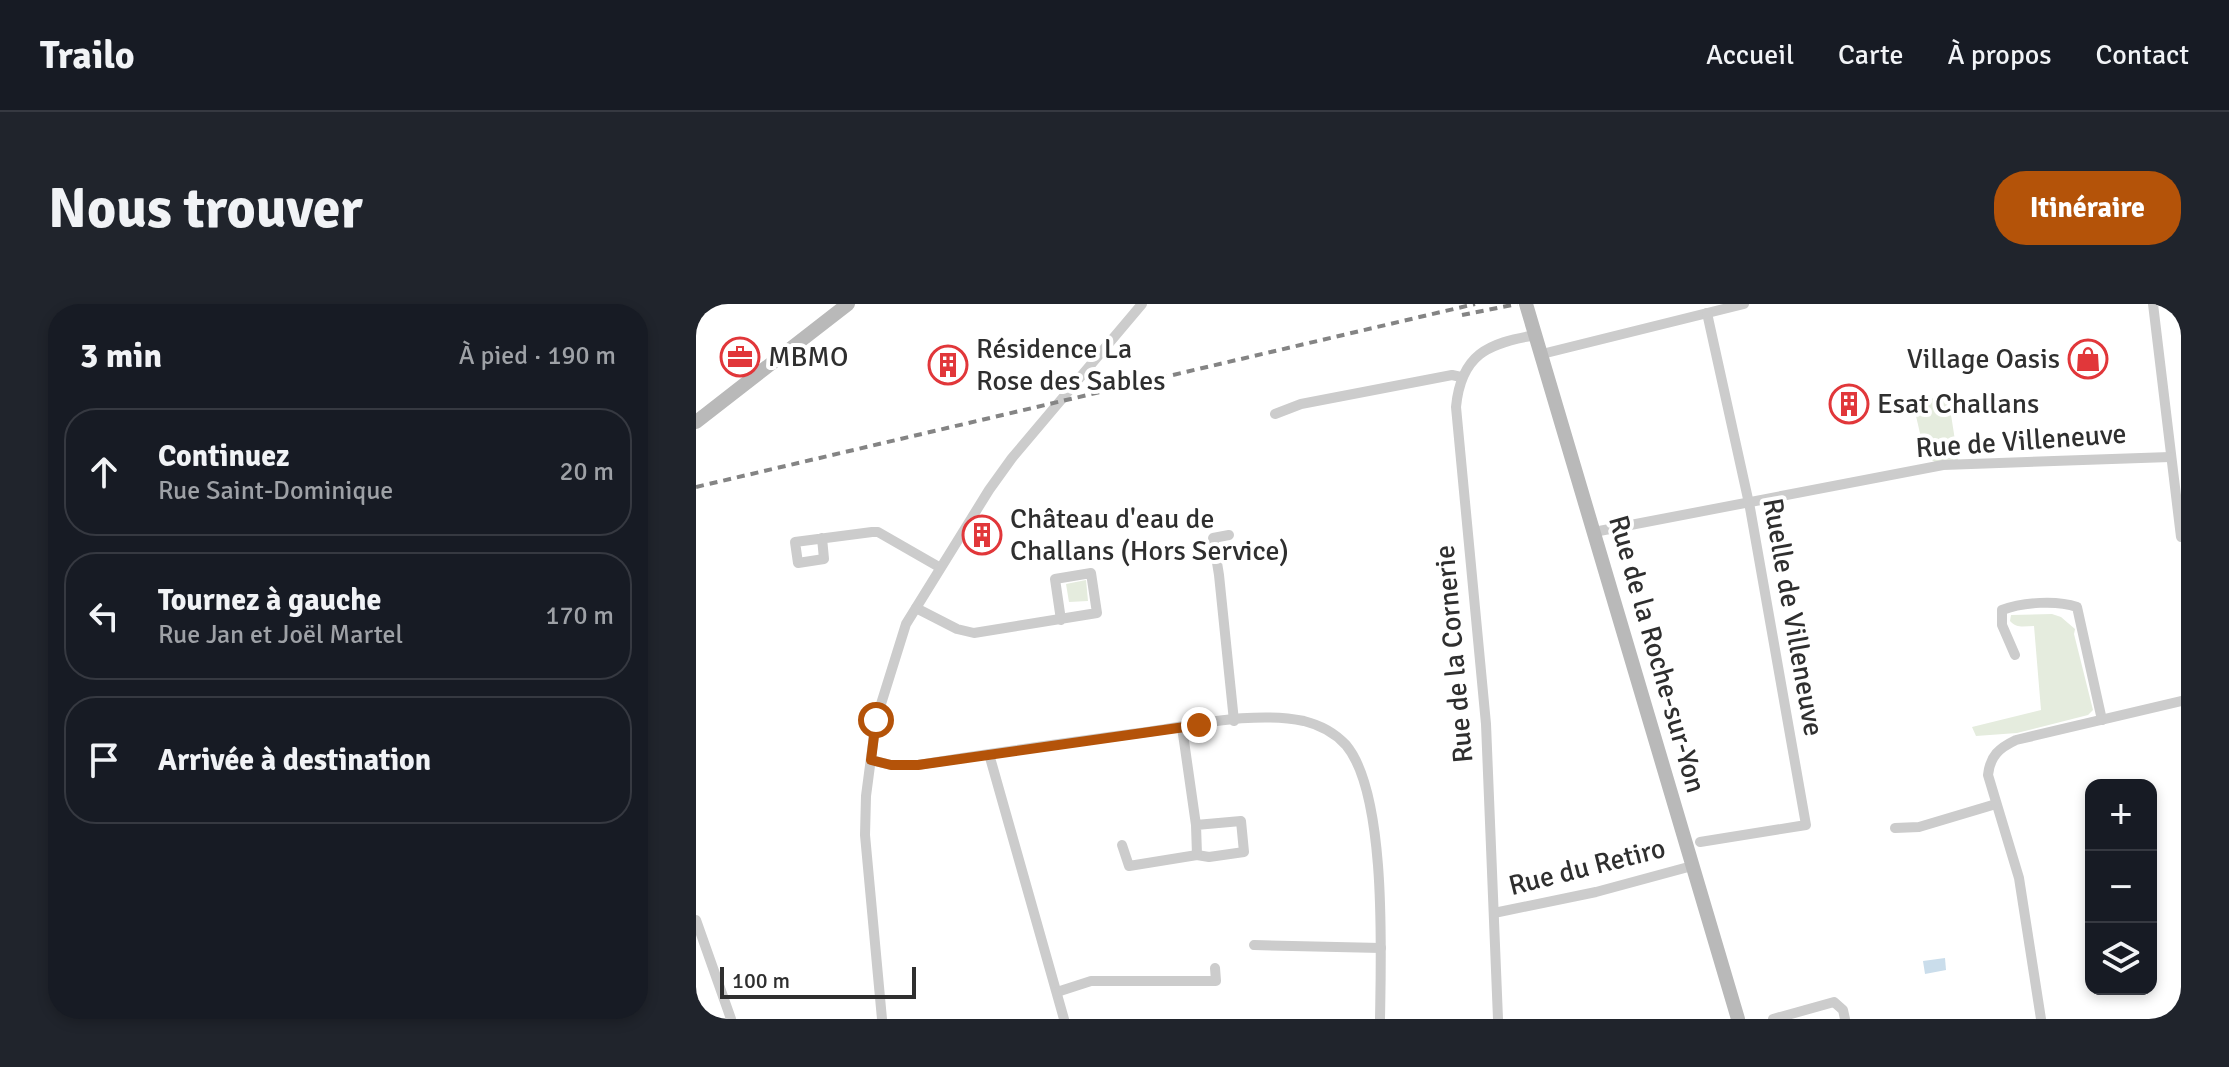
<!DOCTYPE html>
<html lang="fr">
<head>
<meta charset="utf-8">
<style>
	body { margin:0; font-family:Signika,sans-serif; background:#20242c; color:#f1f3f6 }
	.controls { position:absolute; right:24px; bottom:24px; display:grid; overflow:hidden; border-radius:16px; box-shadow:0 4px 12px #0003 }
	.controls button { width:72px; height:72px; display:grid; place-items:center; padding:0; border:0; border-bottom:2px solid #363941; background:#171b24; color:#f1f3f6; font:40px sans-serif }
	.scale { position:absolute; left:24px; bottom:20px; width:196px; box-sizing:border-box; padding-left:8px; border:4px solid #2f2f2f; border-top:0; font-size:22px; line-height:28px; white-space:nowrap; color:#2f2f2f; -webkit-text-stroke:6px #fff; paint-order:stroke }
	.stop { position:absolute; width:24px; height:24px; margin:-18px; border:6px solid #b45309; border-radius:50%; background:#fff }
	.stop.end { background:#b45309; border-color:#fff; box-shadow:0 2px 8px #0008 }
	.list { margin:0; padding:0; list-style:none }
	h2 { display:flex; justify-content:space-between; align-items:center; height:104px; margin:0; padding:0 32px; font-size:34px }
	h2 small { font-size:26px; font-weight:400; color:#9ea1a6 }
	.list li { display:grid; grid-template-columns:52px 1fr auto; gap:24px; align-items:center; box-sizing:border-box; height:128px; margin:0 16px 16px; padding:0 16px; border:2px solid #363941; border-radius:32px }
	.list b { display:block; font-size:30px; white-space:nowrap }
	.list p { margin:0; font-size:26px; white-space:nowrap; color:#9ea1a6 }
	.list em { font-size:26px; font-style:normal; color:#9ea1a6 }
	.icon { flex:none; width:44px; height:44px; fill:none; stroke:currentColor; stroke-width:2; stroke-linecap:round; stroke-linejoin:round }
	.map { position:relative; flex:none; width:1485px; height:715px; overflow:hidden; border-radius:32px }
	header { display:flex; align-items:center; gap:48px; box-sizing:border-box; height:112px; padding:0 40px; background:#171b24; border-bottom:2px solid #363941 }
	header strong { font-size:38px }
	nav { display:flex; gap:44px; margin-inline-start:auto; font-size:28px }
	.intro { display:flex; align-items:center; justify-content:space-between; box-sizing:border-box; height:192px; padding:0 48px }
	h1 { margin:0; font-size:56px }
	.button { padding:20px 36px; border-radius:32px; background:#b45309; color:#fff; font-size:28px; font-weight:700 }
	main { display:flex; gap:48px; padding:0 48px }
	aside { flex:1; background:#171b24; border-radius:32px; box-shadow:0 4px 12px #0003 }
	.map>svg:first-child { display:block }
	.green { fill:#e5ecde }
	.water { fill:#caddeb }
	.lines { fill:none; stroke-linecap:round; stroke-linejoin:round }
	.street { stroke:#ccc; stroke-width:10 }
	.secondary { stroke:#b9b9b9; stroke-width:14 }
	.rail { stroke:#848484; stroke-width:4; stroke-dasharray:8 6; stroke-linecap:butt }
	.route { stroke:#b45309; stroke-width:10 }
	.labels { text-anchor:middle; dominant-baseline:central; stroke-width:8; stroke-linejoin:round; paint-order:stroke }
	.poi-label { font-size:28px; fill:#2f2f2f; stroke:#fff; text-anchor:start }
	.street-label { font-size:28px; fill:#2f2f2f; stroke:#fff }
</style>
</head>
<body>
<header>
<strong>Trailo</strong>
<nav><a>Accueil</a><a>Carte</a><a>À propos</a><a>Contact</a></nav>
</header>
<div class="intro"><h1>Nous trouver</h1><a class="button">Itinéraire</a></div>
<main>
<aside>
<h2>3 min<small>À pied · 190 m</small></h2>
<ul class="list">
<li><svg class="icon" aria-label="ahead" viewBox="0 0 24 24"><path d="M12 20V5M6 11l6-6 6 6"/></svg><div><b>Continuez</b><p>Rue Saint-Dominique</p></div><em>20 m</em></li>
<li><svg class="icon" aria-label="left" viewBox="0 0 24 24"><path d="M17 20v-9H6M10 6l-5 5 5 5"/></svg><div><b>Tournez à gauche</b><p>Rue Jan et Joël Martel</p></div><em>170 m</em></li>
<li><svg class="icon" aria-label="arrive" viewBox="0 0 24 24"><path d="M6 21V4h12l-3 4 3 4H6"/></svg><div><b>Arrivée à destination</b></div></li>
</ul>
</aside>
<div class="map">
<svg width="1485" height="715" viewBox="0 0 1485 715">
	<rect width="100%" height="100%" fill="#fff"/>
	<!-- green -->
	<g class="green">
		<polygon points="1252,91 1262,156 1240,159 1229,151 1217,99"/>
		<polygon points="390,276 392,297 373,298 370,280"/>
		<path d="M1356 310 1365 313 1379 325 1378 330 1397 406 1392 411 1321 429 1280 432 1276 423 1345 406 1338 322C1329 322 1321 325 1314 317L1315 311Z"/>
	</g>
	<!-- water -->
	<polygon class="water" points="1249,654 1250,666 1229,670 1227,657"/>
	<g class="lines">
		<!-- street -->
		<g class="street">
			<polyline points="1457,0 1485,233"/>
			<polyline points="846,50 1048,0"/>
			<polyline points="579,110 605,100 756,71 765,73"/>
			<polyline points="898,228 1247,161 1474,153"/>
			<polyline points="533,231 517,234 523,271 538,417"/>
			<polyline points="126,234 128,255 102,259 99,238 176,228 182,228 243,263"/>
			<polyline points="220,304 261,325 278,329 401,309 395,269 359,275 365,316"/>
			<path d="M1319 351 1306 321V306C1327 298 1361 296 1381 303L1406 416"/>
			<polyline points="486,423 500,521 501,551 513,553 548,548 545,517 500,521"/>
			<polyline points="293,450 368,715"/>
			<path d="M175 456 195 461H222C300 448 378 438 457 427 504 420 560 407 608 417 624 421 639 429 650 441 691 490 685 650 684 715"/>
			<polyline points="1199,524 1223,523 1300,500"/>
			<polyline points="1004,538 1110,521 1054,204 1011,9"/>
			<polyline points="426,541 433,562 501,551"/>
			<polyline points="798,609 900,588 996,562"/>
			<polyline points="0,616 35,715"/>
			<polyline points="558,641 685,644"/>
			<polyline points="361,688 395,677 520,677 519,664"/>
			<polyline points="186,715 169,531 170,492 180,416 210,320 293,186 316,154 446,0"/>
			<path d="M802 715 790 420 760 103C765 51 791 39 840 31"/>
			<polyline points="1077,715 1138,698 1147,706 1149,715"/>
			<path d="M1345 715 1323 574 1292 471C1294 452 1303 444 1320 436L1485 397"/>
		</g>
		<!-- secondary -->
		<g class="secondary">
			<polyline points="830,0 1042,715"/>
			<polyline points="0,118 152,0"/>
		</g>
		<!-- rail -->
		<g class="rail">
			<polyline points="766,11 821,0"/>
			<polyline points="0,183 779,0"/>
		</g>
	</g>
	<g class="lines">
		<!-- route -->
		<polyline class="route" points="180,416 175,456 195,461 222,461 503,421"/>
	</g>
	<!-- icons -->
	<defs>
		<symbol id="office-ring" viewBox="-11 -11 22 22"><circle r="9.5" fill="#fff" stroke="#e1373a" stroke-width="1.5"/><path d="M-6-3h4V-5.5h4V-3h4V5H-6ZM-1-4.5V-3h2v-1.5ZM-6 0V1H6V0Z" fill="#e1373a"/></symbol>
		<symbol id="shop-ring" viewBox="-11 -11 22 22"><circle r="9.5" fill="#fff" stroke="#e1373a" stroke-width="1.5"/><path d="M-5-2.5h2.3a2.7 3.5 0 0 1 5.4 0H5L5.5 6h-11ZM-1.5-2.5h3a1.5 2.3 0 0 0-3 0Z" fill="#e1373a"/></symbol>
		<symbol id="building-ring" viewBox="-11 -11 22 22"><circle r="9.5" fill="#fff" stroke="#e1373a" stroke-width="1.5"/><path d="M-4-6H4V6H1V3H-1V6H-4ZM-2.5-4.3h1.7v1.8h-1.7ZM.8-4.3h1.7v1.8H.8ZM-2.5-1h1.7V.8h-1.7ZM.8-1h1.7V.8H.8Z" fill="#e1373a"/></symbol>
	</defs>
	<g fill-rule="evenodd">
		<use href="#office-ring" x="22" y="31" width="44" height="44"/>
		<use href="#shop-ring" x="1370" y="33" width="44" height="44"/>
		<use href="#building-ring" x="230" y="39" width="44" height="44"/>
		<use href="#building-ring" x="1131" y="78" width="44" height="44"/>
		<use href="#building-ring" x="264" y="209" width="44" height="44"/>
	</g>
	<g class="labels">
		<!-- poi labels -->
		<g class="poi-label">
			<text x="280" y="45">Résidence La<tspan x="280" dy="32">Rose des Sables</tspan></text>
			<text x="72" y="53">MBMO</text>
			<text x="1364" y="55" text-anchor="end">Village Oasis</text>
			<text x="1181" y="100">Esat Challans</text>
			<text x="314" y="215">Château d'eau de<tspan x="314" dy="32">Challans (Hors Service)</tspan></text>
		</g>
		<!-- street labels -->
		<g class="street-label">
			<text transform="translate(1325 137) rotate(-4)">Rue de Villeneuve</text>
			<text transform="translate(1097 313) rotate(80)">Ruelle de Villeneuve</text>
			<text transform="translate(758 350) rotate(-95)">Rue de la Cornerie</text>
			<text transform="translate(961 350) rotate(74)">Rue de la Roche-sur-Yon</text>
			<text transform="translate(891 563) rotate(-14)">Rue du Retiro</text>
		</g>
	</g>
</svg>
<div class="controls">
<button>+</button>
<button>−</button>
<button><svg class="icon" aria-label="layers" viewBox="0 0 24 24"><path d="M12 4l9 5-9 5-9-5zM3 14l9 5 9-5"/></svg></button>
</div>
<div class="scale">100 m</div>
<div class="stop" style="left:180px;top:416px"></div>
<div class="stop end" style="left:503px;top:421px"></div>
</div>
</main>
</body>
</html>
